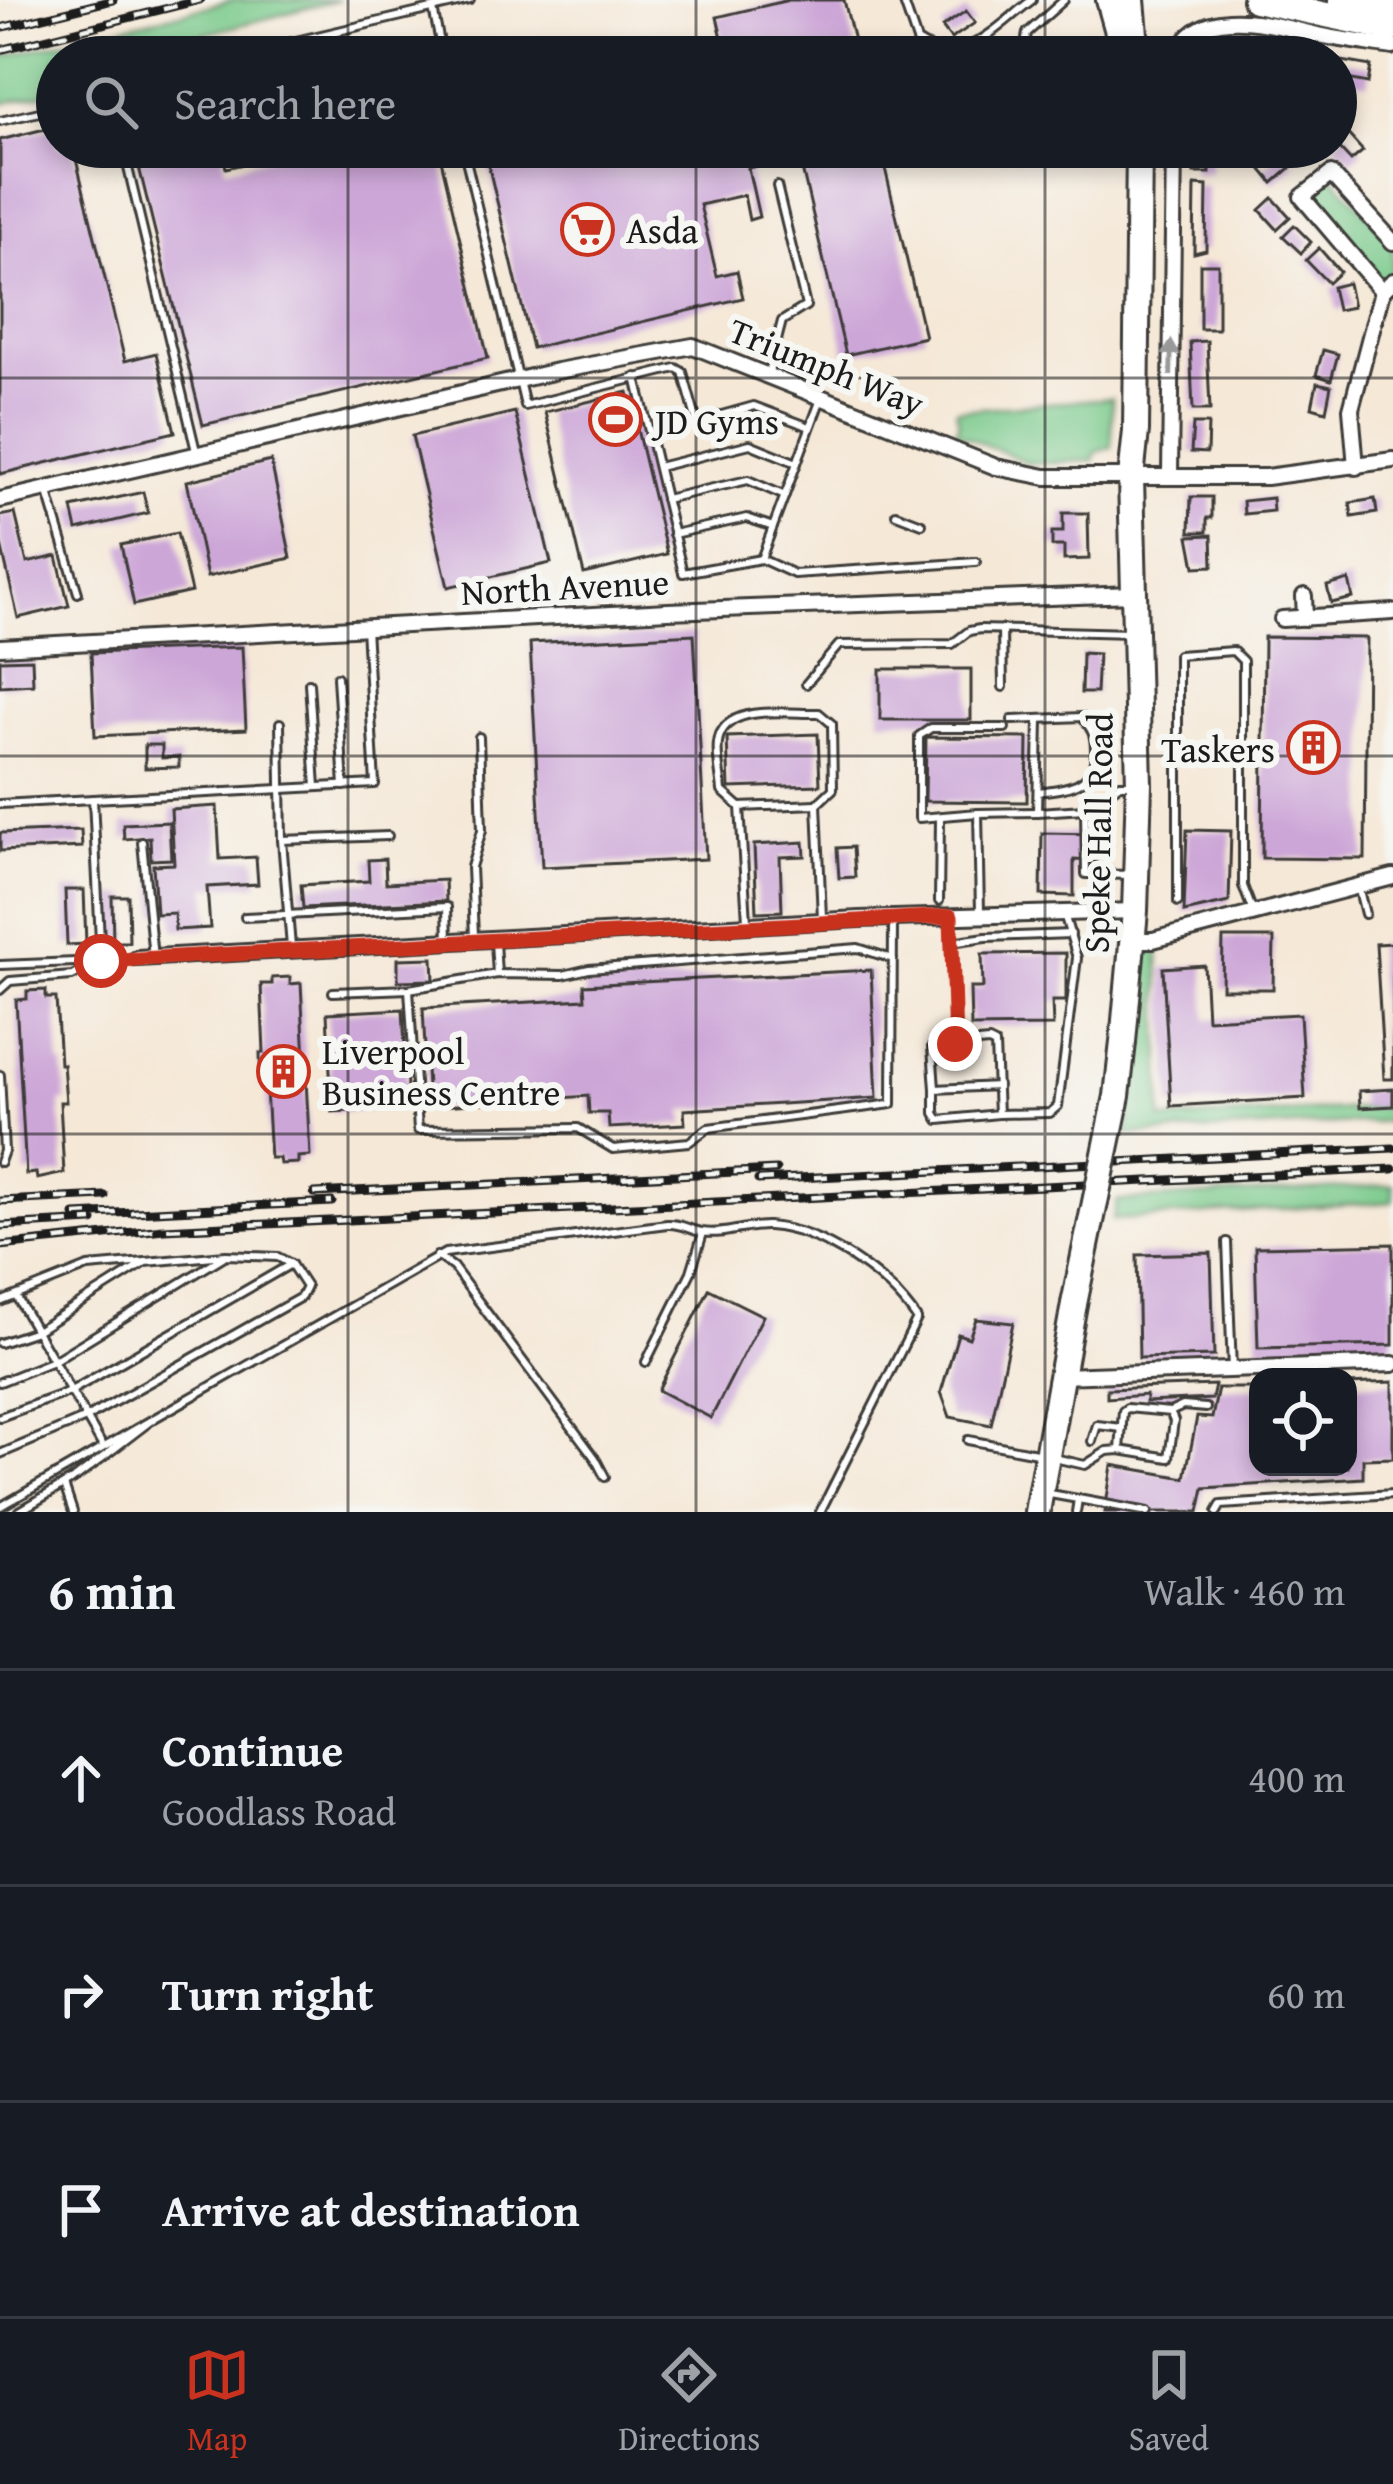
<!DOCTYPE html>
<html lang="en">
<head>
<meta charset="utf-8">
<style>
	body { margin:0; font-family:"Gentium Book Plus",serif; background:#20242c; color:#f1f3f6 }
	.controls { position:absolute; right:36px; bottom:36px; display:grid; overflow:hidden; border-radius:24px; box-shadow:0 6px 18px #0003 }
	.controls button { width:108px; height:108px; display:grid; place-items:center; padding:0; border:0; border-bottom:3px solid #363941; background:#171b24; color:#f1f3f6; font:60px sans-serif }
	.stop { position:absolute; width:36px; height:36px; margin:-27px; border:9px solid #c8321e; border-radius:50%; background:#fff }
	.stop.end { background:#c8321e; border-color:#fff; box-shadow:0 3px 12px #0008 }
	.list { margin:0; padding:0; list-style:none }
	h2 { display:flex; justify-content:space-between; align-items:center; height:156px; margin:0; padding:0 48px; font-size:51px }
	h2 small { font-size:39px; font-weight:400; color:#9ea1a6 }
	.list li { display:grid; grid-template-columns:78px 1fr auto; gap:36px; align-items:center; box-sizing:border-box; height:216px; padding:0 48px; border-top:3px solid #363941 }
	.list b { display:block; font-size:45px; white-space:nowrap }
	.list p { margin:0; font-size:39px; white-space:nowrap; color:#9ea1a6 }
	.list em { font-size:39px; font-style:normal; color:#9ea1a6 }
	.icon { flex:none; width:66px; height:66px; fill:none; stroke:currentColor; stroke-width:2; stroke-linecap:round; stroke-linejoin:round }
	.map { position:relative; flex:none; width:1393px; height:1512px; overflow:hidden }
	.search { position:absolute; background:#171b24; box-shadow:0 6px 18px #0003; left:36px; right:36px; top:36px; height:132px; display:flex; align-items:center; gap:30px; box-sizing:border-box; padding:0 42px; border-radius:66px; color:#9ea1a6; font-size:45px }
	.sheet { height:804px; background:#171b24 }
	nav { display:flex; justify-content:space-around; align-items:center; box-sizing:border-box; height:168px; border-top:3px solid #363941; background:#171b24; font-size:33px; color:#9ea1a6 }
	nav a { display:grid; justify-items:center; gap:6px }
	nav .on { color:#c8321e }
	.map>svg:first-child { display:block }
	.green { fill:#79c98a; stroke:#4a7253; stroke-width:3 }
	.building { fill:#cca6d7 }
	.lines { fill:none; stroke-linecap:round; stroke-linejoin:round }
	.lane-casing { stroke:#3d3b38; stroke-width:12 }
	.street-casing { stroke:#3d3b38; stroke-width:20 }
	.highway-casing { stroke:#3d3b38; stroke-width:30 }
	.lane { stroke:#fff; stroke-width:6 }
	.street { stroke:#fff; stroke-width:14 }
	.highway { stroke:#fff; stroke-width:24 }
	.rail-casing { stroke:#1c1c1c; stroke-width:9 }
	.rail { stroke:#f6f6f2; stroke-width:4.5; stroke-dasharray:14; stroke-linecap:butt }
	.highway-bridge-casing { stroke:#3d3b38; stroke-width:30; stroke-linecap:butt }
	.highway-bridge { stroke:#fff; stroke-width:24 }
	.oneway { fill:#999 }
	.route { stroke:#c8321e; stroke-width:15 }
	.grid { fill:none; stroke:#1c1c1c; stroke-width:3; stroke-opacity:0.55 }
	.labels { text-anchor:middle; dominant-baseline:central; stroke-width:12; stroke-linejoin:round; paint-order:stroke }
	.poi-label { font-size:36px; fill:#1c1c1c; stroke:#f6f6f2; text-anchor:start }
	.street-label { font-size:36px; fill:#1c1c1c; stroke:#f6f6f2 }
</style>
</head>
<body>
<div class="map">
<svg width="1393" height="1512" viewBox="0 0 1393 1512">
	<rect width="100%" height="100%" fill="#f6f6f2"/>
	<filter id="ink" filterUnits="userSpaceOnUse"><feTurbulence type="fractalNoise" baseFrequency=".00833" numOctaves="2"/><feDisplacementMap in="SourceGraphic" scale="24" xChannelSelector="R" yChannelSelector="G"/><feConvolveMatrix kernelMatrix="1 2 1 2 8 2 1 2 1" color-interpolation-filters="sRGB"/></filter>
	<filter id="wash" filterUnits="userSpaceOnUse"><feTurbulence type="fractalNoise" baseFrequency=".004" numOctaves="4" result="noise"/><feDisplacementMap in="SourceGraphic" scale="48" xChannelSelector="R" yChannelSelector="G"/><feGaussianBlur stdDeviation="2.7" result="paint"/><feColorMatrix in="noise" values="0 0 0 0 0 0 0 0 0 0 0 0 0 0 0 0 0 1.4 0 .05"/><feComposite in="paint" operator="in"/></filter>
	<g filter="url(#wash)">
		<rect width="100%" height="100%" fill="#f5e8d7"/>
		<!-- green -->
		<g class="green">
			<polygon points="234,0 339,0 115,57 57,57 57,91 0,104 0,57"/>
			<polygon points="1331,174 1393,242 1393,281 1382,291 1302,197"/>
			<polygon points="1112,398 1112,447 1095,453 1094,461 1028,463 955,432 959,423 956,410"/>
			<polygon points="1159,948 1162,1120 1393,1106 1393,1121 1127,1135 1145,954"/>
			<polygon points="1393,1185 1393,1202 1113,1220 1117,1201"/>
		</g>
		<g id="blocks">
			<!-- building -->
			<g class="building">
				<polygon points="789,0 844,0 858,57 682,57 701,51 699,44 722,38 717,17"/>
				<polygon points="966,11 975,23 951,39 942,27"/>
				<polygon points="1336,60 1371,66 1368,83 1336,77"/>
				<polygon points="57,126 57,147 73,147 125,361 156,353 175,432 0,474 0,140"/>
				<polygon points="1346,132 1363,151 1351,161 1336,145"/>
				<polygon points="134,147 221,147 226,168 318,147 438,147 488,358 203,425"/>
				<polygon points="484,147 880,147 925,337 846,355 799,156 748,168 759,217 749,220 744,195 700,205 717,276 737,271 743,298 532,348"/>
				<polygon points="1195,147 1210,147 1210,173 1194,173"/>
				<polygon points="1283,151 1295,164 1273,183 1262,170"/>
				<polygon points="1195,185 1207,186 1206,250 1194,253"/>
				<polygon points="1273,198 1290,217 1277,229 1260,210"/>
				<polygon points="1294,225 1311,242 1301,253 1283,236"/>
				<polygon points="1319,248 1340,272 1328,283 1306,260"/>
				<rect x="1200" y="264" width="18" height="65"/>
				<polygon points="1348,283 1353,307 1337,310 1332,287"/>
				<polygon points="1207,341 1210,410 1193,410 1190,342"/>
				<polygon points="1323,350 1338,354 1331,380 1316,375"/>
				<polygon points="1317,383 1331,386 1326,411 1312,407"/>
				<polygon points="628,392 667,554 584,574 545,412"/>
				<polygon points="515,412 551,563 448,587 412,436"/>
				<polygon points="1193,424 1208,424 1207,453 1191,452"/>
				<polygon points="271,461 291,558 207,577 187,481"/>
				<polygon points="143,492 148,513 77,530 72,508"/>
				<polygon points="1191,497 1212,497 1212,518 1207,518 1207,532 1190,532"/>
				<polygon points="1272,498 1273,511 1244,514 1243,501"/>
				<polygon points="1375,499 1377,513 1352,517 1350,503"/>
				<polygon points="15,513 27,563 57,556 69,606 18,618 0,540 0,516"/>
				<polygon points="1063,513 1088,513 1089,559 1064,560 1064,546 1052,546 1052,532 1063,532"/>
				<polygon points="177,533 191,592 134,605 121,545"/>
				<polygon points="1212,535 1213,566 1195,567 1189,536"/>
				<polygon points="1349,580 1353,598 1331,603 1327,586"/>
				<polygon points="694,634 706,859 542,867 530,643"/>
				<polygon points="1264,637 1367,638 1365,859 1262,858"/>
				<polygon points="242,647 246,729 95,736 91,653"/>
				<polygon points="1082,653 1098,654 1096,693 1081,693"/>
				<polygon points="32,659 33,684 0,686 0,660"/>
				<rect x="880" y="669" width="91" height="51"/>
				<polygon points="818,734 820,785 729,788 727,737"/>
				<polygon points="926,737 1028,738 1027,802 925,801"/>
				<polygon points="145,745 162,745 162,758 179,757 179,767 145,768"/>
				<polygon points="217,806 220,859 256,857 258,884 207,887 210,928 175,930 174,913 156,914 153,865 174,864 171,809"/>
				<polygon points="169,822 171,859 151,860 150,837 124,839 123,824"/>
				<polygon points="81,830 82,847 0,851 0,833"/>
				<polygon points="1187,830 1231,831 1229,902 1184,912"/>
				<polygon points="1042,833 1097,834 1097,861 1074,860 1074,896 1041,895"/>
				<polygon points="804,842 805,856 780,857 782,911 757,912 754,845"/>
				<polygon points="853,847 855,877 839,878 837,848"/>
				<polygon points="385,859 386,883 445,880 446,901 303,908 301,885 369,881 368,860"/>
				<polygon points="65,890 84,890 86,944 67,945"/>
				<polygon points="112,896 128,896 129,942 113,942"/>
				<polygon points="1223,938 1274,938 1273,989 1222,989"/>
				<polygon points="1393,943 1393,1079 1384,1079 1376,944"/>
				<polygon points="1066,953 1066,1001 1052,1001 1053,1026 971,1027 970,988 983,988 982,954"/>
				<polygon points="433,958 434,980 398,981 398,959"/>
				<polygon points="1204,965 1207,1019 1300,1014 1305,1098 1171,1106 1163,968"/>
				<polygon points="871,970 877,1098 684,1110 685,1124 609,1128 608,1113 589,1113 588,1096 428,1107 423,1008 585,999 584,985"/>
				<polygon points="290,977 290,984 301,983 310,1156 298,1157 298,1163 280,1164 279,1158 270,1158 266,1089 261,1089 260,1053 264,1053 261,984 272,984 272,978"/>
				<polygon points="46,990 46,998 56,998 60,1064 63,1064 66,1102 60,1102 64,1173 37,1179 36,1173 26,1174 16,1000 27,999 27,991"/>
				<polygon points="403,1009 408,1108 332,1112 327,1013"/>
				<polygon points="1393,1089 1393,1106 1360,1108 1359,1091"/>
				<polygon points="1393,1244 1393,1345 1258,1348 1255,1247"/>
				<polygon points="1211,1253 1214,1356 1139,1358 1137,1255"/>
				<polygon points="709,1289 763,1316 711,1418 658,1390"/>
				<polygon points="976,1319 1013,1323 991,1425 950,1417 941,1392 958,1334 969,1338"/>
				<polygon points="1393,1382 1393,1458 1363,1459 1363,1478 1204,1488 1199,1512 1105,1512 1112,1465 1185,1478 1197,1417 1212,1418 1218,1388 1258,1388 1258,1467 1348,1467 1348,1384"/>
				<polygon points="1215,1385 1212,1399 1146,1402 1146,1395 1107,1398 1107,1389"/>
			</g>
		</g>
	</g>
	<g filter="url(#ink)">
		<use href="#blocks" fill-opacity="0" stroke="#3d3b38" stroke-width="3"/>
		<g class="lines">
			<defs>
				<g id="lane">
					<path d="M903 0 917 41C961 71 997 26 1032 0"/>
					<polyline points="433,9 443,57"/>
					<polyline points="977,42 1022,57"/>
					<polyline points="559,49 561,57"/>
					<polyline points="228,57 470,0"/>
					<polyline points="1023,57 1027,33 1064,0"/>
					<polyline points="0,121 57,108"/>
					<polyline points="123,147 196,451"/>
					<polyline points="233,147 234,152 259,147"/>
					<polyline points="463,147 525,406 676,368 683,372 697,422"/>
					<polyline points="768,375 782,321 806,306 777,186"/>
					<polyline points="636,377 683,573 761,559"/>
					<polyline points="821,399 761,559 794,574 976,562"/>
					<polyline points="650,435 754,406 810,427"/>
					<polyline points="658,467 750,444 797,463"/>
					<polyline points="48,493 78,593"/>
					<polyline points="665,499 748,480 785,496"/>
					<polyline points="896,514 922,524"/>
					<polyline points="673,534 747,518 773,527"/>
					<polyline points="1002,629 1003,687"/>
					<polyline points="337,677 344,786"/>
					<polyline points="309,683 316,787"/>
					<polyline points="806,684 839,645 952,644 969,631 980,629 1131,633"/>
					<path d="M1012 720 1082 717C1093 731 1095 735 1095 753 1094 787 1066 788 1038 792"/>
					<polyline points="1039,720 1037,812 1085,809"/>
					<polyline points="280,723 282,840"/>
					<polyline points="93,799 375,784 366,627"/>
					<polyline points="0,804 93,799 101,961 0,965"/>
					<path d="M740 807 722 791C721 777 716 758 718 743 722 702 790 714 819 713L832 724 833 789 817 804"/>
					<polyline points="978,813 919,818 919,736 931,728 1005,728"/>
					<polyline points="142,842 153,958"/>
					<polyline points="1132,875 1086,874 1085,809 1120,784 1132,784"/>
					<polyline points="1359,890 1365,914"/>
					<polyline points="939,901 940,818"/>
					<polyline points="1178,902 1178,655 1233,651 1243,661 1243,886 1253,912"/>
					<polyline points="980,912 978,813 1037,812"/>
					<polyline points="245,917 447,907 448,941"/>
					<polyline points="951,920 955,1044"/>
					<polyline points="747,921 740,807 817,804 822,918"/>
					<polyline points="474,936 471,867 482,830 479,737"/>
					<polyline points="495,942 497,974"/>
					<polyline points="951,942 986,937 1071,934"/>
					<polyline points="291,947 282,840 388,836"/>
					<polyline points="893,959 858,948 589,969 563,975 497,974 409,989 418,1130 578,1128 613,1149 689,1142 708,1128 892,1104 893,922"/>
					<polyline points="0,990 10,981 72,976 101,961 133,959"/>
					<polyline points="333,992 409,989"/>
					<polyline points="0,1075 4,1151 0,1162"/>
					<polyline points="935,1089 935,1113 939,1120 998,1114 995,1045 989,1042 932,1047 935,1089 998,1086"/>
					<polyline points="998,1114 1050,1113 1058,1106 1077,958 1065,917"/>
					<polyline points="1227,1242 1232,1370"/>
					<polyline points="437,1256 453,1267 595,1458 605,1477"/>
					<polyline points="17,1298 102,1445"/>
					<polyline points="0,1302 88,1267 226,1255 278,1257 291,1264 306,1287 301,1297 86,1418 0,1454"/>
					<polyline points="0,1343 36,1331 143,1264"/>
					<polyline points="646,1362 691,1272 703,1233"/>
					<polyline points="0,1382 53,1361 223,1257"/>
					<polyline points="1170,1412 1183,1406 1206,1408"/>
					<polyline points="0,1417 71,1391 291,1264"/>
					<path d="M153 1419 445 1253 667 1224C682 1223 688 1230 702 1232 723 1236 747 1225 768 1226 823 1230 887 1275 917 1319L820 1512"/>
					<polyline points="968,1440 1042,1454"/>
					<polyline points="1092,1441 1097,1425 1122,1428"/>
					<polyline points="1054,1458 1085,1465 1107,1451 1120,1450 1123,1411 1127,1408 1170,1412 1174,1421 1169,1458 1120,1450"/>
					<polyline points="64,1485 73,1512"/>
					<polyline points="1050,1494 1078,1499 1076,1512"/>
					<polyline points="1078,1499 1148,1512"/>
					<polyline points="0,1507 153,1419 77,1477 18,1512"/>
					<polyline points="1217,1512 1221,1505 1393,1494"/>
				</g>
				<g id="street">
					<path d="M1176 57C1199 0 1271 25 1318 35 1343 40 1368 43 1393 47"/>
					<polyline points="1382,291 1302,197 1331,174 1393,242"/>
					<polyline points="1356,467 1351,409 1382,291 1393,281"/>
					<polyline points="1170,475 1174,147"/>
					<polyline points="0,500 557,371 693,346 996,467 1046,477 1266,477 1393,460"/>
					<polyline points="1304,596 1305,618"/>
					<polyline points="1282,619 1393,612"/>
					<polyline points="0,647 668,611 1133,594"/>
					<polyline points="1133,940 1153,940 1393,877"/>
					<polyline points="137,958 859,919 1135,911"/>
					<polyline points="1061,1376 1393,1364"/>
				</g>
				<g id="highway">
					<polyline points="1109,0 1125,57"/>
					<polyline points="1132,0 1137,57"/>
					<polyline points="1255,0 1393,29"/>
					<polyline points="1341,0 1393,11"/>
					<polyline points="1123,1042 1135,911 1139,784 1131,478 1136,431 1139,147"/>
					<polyline points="1037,1512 1074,1304"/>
				</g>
			</defs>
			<!-- lane casing -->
			<use href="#lane" class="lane-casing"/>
			<!-- street casing -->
			<use href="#street" class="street-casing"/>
			<!-- highway casing -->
			<use href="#highway" class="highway-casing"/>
			<!-- lane -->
			<use href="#lane" class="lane"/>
			<!-- street -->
			<use href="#street" class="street"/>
			<!-- highway -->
			<use href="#highway" class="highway"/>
			<defs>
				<g id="rail">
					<polyline points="0,28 113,0"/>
					<polyline points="0,50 200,0"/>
					<polyline points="758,1180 1393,1148"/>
					<polyline points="314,1193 776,1170"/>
					<polyline points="0,1201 105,1196"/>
					<polyline points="75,1215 332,1202"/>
					<polyline points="0,1226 93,1221"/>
					<polyline points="0,1246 164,1229 1393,1169"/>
				</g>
			</defs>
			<!-- rail casing -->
			<use href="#rail" class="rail-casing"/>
			<!-- rail -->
			<use href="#rail" class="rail"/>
			<defs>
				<polyline id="highway-bridge" points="1074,1304 1117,1096 1123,1042"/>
			</defs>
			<!-- highway-bridge casing -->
			<use href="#highway-bridge" class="highway-bridge-casing"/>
			<!-- highway-bridge -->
			<use href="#highway-bridge" class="highway-bridge"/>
		</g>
		<!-- one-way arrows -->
		<defs><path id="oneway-solid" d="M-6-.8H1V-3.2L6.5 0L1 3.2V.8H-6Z" transform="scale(3)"/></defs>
		<use class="oneway" href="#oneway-solid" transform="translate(1171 358) rotate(-89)"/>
	</g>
	<g class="lines" filter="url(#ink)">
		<!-- route -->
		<polyline class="route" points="101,961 951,916 955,1044"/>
	</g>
	<!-- grid -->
	<path class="grid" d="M348 0V57M696 0V57M1045 0V57M348 147V1512M696 147V1512M1045 147V1512M0 378H1393M0 756H1393M0 1134H1393"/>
	<!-- icons -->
	<defs>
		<symbol id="supermarket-ring" viewBox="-11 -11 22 22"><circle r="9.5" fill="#f6f6f2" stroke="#c8321e" stroke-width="1.5"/><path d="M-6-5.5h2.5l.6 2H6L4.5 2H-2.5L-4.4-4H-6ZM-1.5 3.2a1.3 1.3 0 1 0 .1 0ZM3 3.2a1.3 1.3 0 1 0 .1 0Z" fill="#c8321e"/></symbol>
		<symbol id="stadium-ring" viewBox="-11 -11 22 22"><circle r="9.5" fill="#f6f6f2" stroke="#c8321e" stroke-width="1.5"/><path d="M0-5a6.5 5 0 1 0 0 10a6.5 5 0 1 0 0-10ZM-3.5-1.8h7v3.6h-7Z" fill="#c8321e"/></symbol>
		<symbol id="building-ring" viewBox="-11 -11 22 22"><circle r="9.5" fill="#f6f6f2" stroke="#c8321e" stroke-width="1.5"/><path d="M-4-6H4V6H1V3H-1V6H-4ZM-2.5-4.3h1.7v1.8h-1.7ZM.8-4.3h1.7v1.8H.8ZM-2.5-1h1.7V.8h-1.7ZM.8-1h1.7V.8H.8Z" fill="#c8321e"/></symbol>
	</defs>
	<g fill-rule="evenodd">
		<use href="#supermarket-ring" x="558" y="200" width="59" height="59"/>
		<use href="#stadium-ring" x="586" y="390" width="59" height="59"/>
		<use href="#building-ring" x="1284" y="718" width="59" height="59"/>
		<use href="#building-ring" x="254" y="1042" width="59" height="59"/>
	</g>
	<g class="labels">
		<!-- poi labels -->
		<g class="poi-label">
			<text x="626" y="229">Asda</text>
			<text x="655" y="420">JD Gyms</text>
			<text x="1275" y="748" text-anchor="end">Taskers</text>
			<text x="322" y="1050">Liverpool<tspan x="322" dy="41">Business Centre</tspan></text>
		</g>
		<!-- street labels -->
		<g class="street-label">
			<text transform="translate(827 366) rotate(22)">Triumph Way</text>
			<text transform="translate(565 586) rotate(-3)">North Avenue</text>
			<text transform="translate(1097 833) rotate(-89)">Speke Hall Road</text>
		</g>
	</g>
</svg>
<div class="controls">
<button><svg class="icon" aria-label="locate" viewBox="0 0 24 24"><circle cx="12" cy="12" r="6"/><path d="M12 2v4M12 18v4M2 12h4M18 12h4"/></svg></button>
</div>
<div class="stop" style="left:101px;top:961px"></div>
<div class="stop end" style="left:955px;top:1044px"></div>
<div class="search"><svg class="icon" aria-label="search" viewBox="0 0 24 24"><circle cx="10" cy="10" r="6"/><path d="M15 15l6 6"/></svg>Search here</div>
</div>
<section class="sheet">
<h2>6 min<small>Walk · 460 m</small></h2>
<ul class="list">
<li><svg class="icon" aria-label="ahead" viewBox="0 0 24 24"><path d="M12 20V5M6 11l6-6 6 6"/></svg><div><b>Continue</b><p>Goodlass Road</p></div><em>400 m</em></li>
<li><svg class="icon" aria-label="right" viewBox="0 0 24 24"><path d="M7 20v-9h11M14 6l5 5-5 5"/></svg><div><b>Turn right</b></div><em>60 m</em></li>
<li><svg class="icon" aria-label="arrive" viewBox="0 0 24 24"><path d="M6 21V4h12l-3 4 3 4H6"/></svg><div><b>Arrive at destination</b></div></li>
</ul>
</section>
<nav>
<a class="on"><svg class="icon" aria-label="map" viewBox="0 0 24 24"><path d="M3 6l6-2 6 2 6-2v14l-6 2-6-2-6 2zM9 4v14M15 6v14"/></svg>Map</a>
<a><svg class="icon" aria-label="directions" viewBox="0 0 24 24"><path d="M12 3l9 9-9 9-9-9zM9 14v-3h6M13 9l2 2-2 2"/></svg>Directions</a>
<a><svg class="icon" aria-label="saved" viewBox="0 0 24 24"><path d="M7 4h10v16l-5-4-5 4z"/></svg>Saved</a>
</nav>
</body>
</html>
